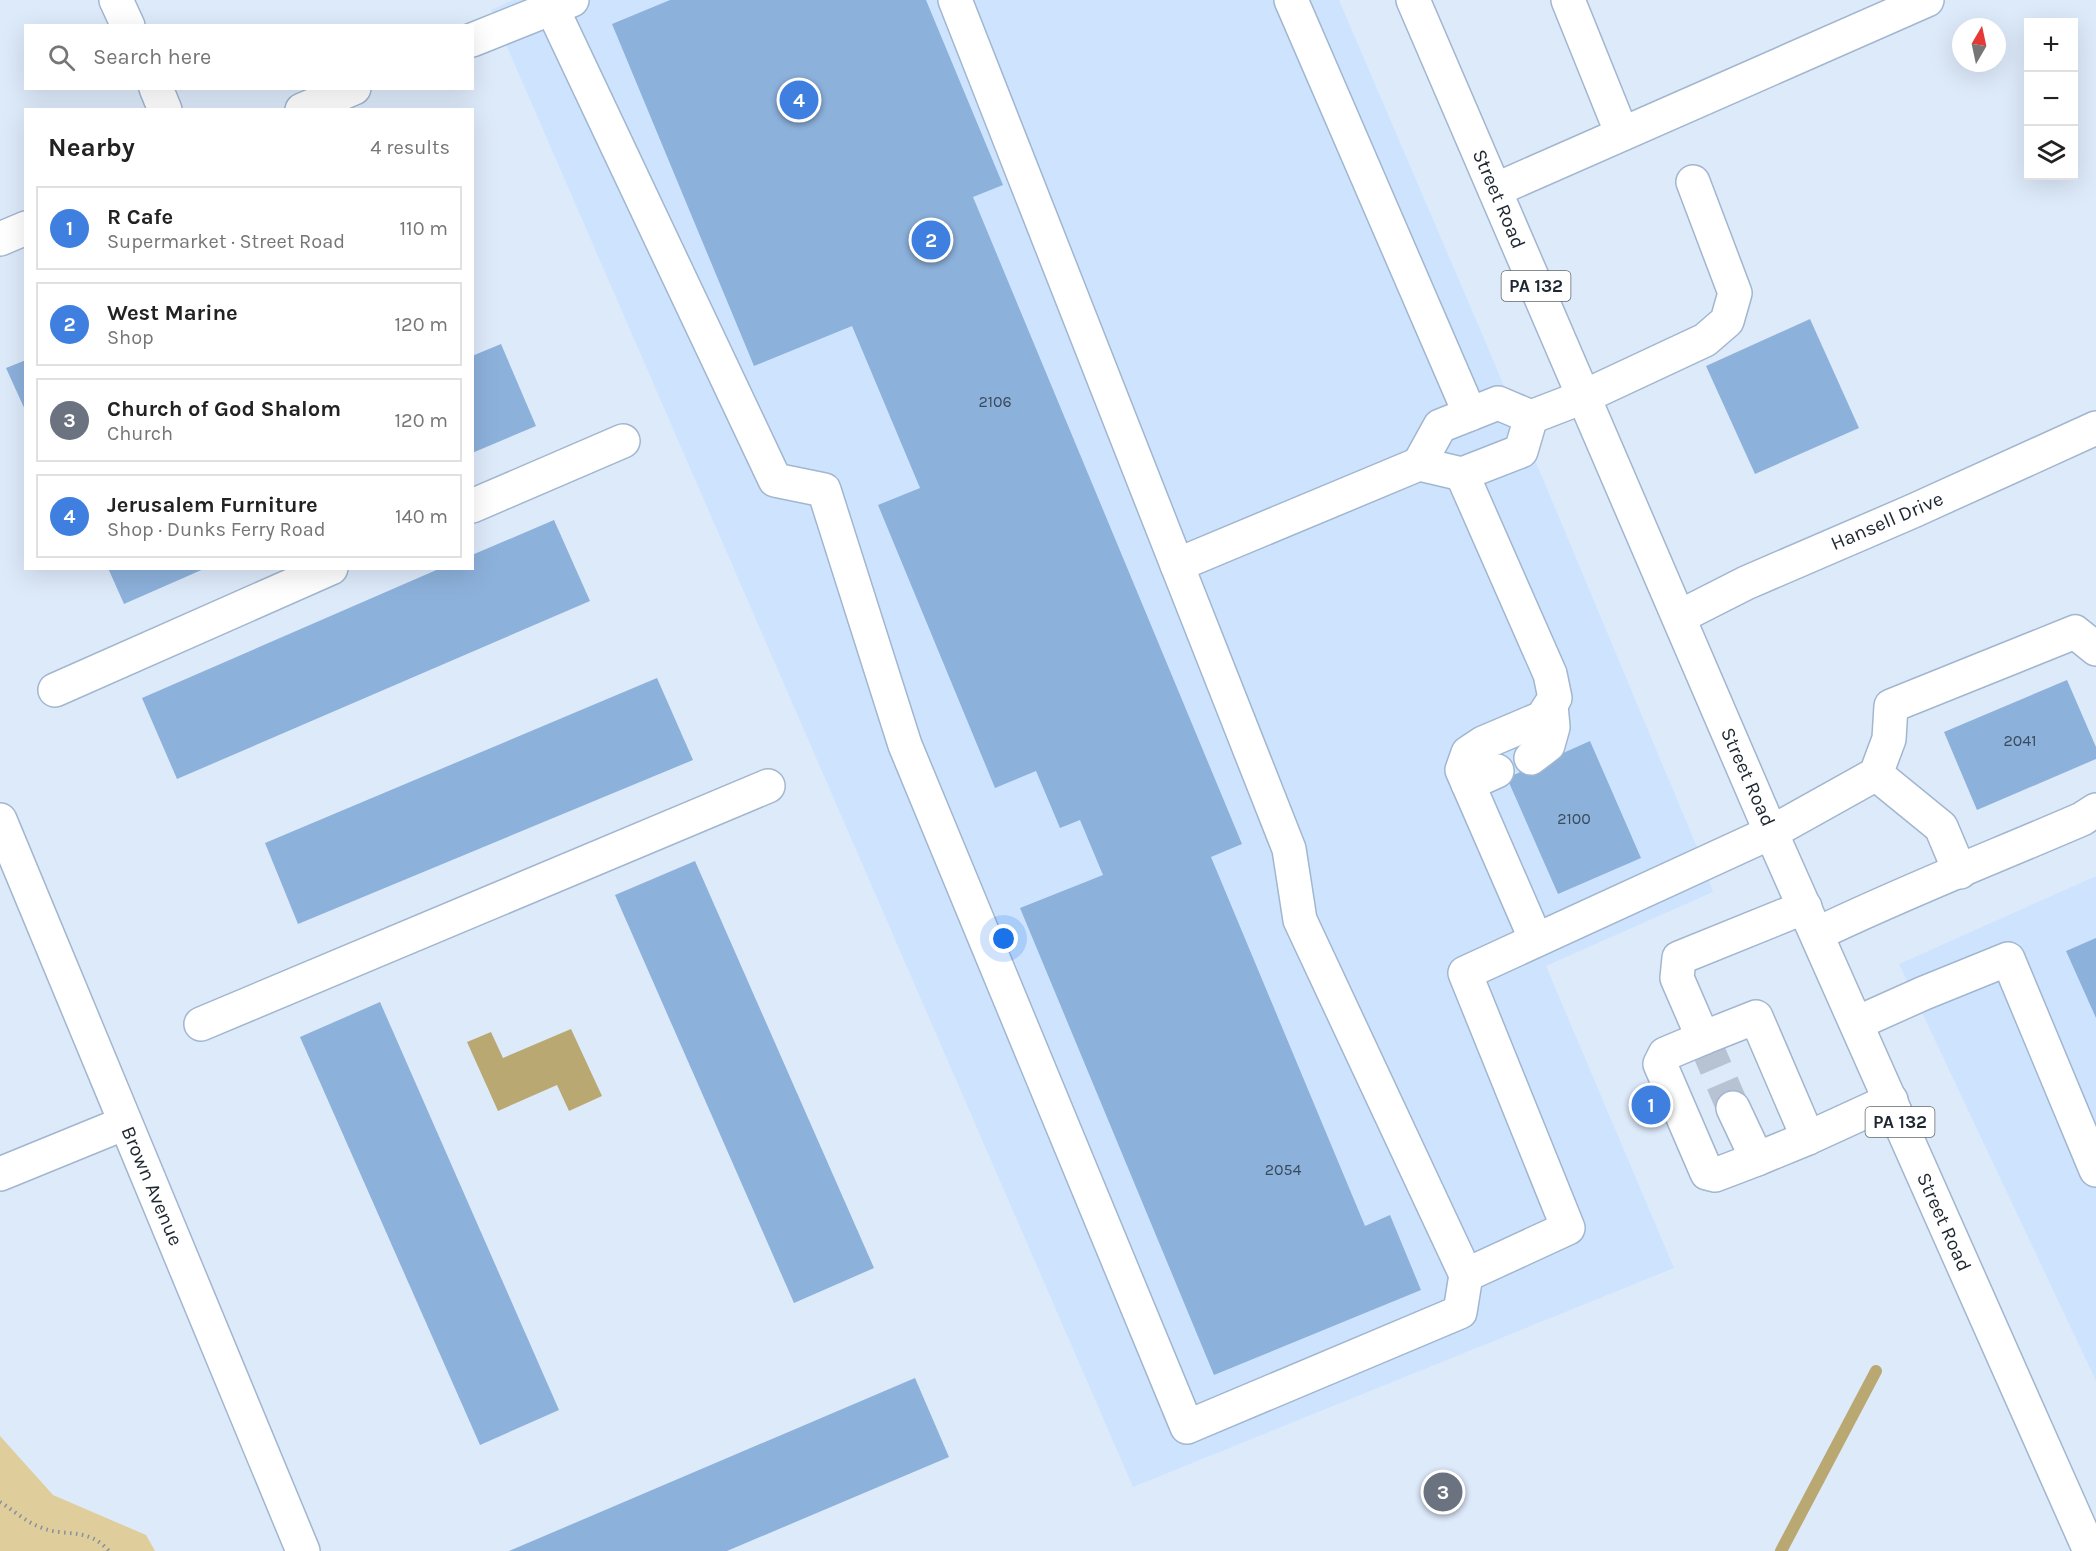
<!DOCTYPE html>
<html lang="en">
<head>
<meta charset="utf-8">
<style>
	body { margin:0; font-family:Karla,sans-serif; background:#f6f6f6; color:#222 }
	.controls { position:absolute; right:18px; top:18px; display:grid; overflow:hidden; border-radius:0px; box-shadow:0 6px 24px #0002 }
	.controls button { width:54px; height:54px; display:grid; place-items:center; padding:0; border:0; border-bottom:2px solid #e0e0e0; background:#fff; color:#222; font:30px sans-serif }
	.compass { position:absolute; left:1952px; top:18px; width:54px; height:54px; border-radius:50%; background:#fff; box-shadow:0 6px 24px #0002; rotate:9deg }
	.you { position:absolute; left:1004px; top:939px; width:21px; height:21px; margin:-15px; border:4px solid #fff; border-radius:50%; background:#1a73e8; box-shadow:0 0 0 9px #1a73e833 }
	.badge { display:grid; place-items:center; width:39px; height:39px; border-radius:50%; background:#746431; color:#fff; font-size:20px; font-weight:700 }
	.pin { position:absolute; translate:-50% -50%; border:3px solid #fff; box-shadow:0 2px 6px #0006 }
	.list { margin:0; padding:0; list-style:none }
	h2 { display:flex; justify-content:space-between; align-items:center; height:78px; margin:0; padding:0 24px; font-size:26px }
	h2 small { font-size:20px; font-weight:400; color:#767676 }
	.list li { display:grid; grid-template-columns:39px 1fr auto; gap:18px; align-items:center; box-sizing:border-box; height:84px; margin:0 12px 12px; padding:0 12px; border:2px solid #e0e0e0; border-radius:0px }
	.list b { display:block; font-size:22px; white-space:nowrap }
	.list p { margin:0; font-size:20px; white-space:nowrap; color:#767676 }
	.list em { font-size:20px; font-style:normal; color:#767676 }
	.icon { flex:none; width:33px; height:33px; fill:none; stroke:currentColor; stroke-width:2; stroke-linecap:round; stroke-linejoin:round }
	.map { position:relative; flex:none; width:2096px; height:1551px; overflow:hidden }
	.search { position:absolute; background:#fff; box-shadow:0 6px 24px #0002; left:24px; top:24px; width:450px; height:66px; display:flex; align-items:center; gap:15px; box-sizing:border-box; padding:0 21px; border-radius:0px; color:#767676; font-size:22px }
	.panel { position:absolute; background:#fff; box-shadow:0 6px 24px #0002; left:24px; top:108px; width:450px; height:462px; border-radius:0px }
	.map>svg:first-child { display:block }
	.built { fill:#cee4fe }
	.green { fill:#dfce9b }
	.water { fill:#baa873 }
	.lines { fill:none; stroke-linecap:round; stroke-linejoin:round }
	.stream { stroke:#baa873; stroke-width:12 }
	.building { fill:#8cb1db }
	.minor-tunnel { stroke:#b7c3d2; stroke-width:33; stroke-dasharray:33 16; stroke-linecap:butt }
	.minor-casing { stroke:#a1b6cf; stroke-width:36 }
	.major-casing { stroke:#a1b6cf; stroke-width:36 }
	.path { stroke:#86919e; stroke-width:4; stroke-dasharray:1.5 4.5; stroke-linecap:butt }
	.minor { stroke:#fff; stroke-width:33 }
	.major { stroke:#fff; stroke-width:33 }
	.labels { text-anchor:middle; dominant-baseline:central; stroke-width:5; stroke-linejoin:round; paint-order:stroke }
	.number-label { font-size:16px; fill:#3a4a5c }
	.shield { fill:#fff; stroke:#62686f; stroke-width:1.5 }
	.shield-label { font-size:18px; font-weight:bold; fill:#1f2731 }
	.street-label { font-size:20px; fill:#1f2731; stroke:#fff }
</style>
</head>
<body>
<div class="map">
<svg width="2096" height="1551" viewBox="0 0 2096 1551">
	<rect width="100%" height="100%" fill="#ddeafa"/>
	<!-- built -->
	<g class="built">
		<polygon points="513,0 1339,0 1486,343 1697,847 1713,892 1546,966 1674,1268 1133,1487 491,10"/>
		<polygon points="2096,876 2096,1381 1899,964"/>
	</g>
	<!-- green -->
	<polygon class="green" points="0,1436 53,1495 146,1535 155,1551 0,1551"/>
	<!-- water -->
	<polygon class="water" points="571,1029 602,1096 569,1111 557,1085 498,1111 467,1042 491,1032 503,1058"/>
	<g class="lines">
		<!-- stream -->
		<polyline class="stream" points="1781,1551 1876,1371"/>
	</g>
	<!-- building -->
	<g class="building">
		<polygon points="670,0 926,0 1003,185 973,197 1242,844 1211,857 1365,1226 1390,1215 1421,1290 1214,1375 1020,908 1103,875 1080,820 1060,828 1036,771 995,788 878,505 920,488 852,326 754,366 612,24"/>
		<polygon points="1810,319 1859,428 1755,474 1706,366"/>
		<polygon points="501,344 536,426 472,453 472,356"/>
		<polygon points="26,360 26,412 6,368"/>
		<polygon points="554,520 590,601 177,779 142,698 441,568 472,568 472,555"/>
		<polygon points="108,568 206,568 124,604"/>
		<polygon points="657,678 693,760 298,924 265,843"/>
		<polygon points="2067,680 2096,747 2096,759 1977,810 1944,732"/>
		<polygon points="1590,741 1641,858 1558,894 1507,778"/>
		<polygon points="695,861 874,1268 794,1303 615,895"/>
		<polygon points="2096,938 2096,1018 2066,951"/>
		<polygon points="380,1002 559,1410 480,1445 300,1037"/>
		<polygon points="915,1378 949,1457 727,1551 509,1551"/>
	</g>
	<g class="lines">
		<!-- minor-tunnel -->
		<polyline class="minor-tunnel" points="1703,1038 1733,1108"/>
		<defs>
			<g id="minor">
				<polyline points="116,0 128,26"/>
				<polyline points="955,0 1177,565 1419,464 1462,474 1521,451 1531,417"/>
				<polyline points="1291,0 1470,414"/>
				<polyline points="1568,0 1622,134"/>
				<polyline points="552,8 775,480 824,490 905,745 1187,1427 1460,1312 1466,1275"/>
				<polyline points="472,40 572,0"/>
				<polyline points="156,88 165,110"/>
				<polyline points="302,110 354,88"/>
				<polyline points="1495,190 1927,0"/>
				<polyline points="0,239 26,228"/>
				<polyline points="1419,464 1440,426 1498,403 1531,417 1583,397 1705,340 1727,321 1735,293 1693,182"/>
				<polyline points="1462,474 1550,674 1555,698 1542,718 1483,743 1468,753 1462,770 1536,940"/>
				<polyline points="472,506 623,441"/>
				<polyline points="1177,565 1289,849 1300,920 1466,1275 1568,1228 1465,973 1772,832 1876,774 1889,739 1891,706 2075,632 2096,649"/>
				<polyline points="1679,617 1746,583 1913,511 2096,428"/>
				<polyline points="55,690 331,568"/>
				<polyline points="1531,758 1548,745 1553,727 1551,705"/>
				<polyline points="1876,774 1941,827 1960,872"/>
				<polyline points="1468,784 1497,771"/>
				<path d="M0 820C100 1064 204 1307 303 1551"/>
				<polyline points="1805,907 1679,958 1677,978 1703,1038 1665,1054 1660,1064 1707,1173 1715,1175 1757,1159 1808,1138 1891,1100"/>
				<path d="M1817 934C1904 892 1994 857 2082 819L2096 810"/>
				<polyline points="1857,1023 1924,993 2008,959 2096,1170"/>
				<polyline points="201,1024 768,786"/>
				<polyline points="1703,1038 1756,1017 1808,1138"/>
				<polyline points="1733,1108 1757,1159"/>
				<polyline points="0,1174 125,1123"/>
			</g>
			<polyline id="major" points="1413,0 1766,821 2090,1551"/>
		</defs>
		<!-- minor casing -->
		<use href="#minor" class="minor-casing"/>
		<!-- major casing -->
		<use href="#major" class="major-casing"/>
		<!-- path -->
		<path class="path" d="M0 1502C13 1510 26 1522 40 1527 65 1538 87 1526 109 1551"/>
		<!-- minor -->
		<use href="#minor" class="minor"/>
		<!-- major -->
		<use href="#major" class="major"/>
	</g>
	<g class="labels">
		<!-- number labels -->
		<g class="number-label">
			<text x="995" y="401">2106</text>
			<text x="2020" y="740">2041</text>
			<text x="1574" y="818">2100</text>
			<text x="1283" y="1169">2054</text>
		</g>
		<!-- shield labels -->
		<g class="shield">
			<rect x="1501.5" y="271" width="69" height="30" rx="4.5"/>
			<rect x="1865.5" y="1107" width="69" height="30" rx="4.5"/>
		</g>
		<g class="shield-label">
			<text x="1536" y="286">PA 132</text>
			<text x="1900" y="1122">PA 132</text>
		</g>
		<!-- street labels -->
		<g class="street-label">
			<text transform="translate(1499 199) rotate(67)">Street Road</text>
			<text transform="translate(1887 521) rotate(-23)">Hansell Drive</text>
			<text transform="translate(1748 777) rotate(66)">Street Road</text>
			<text transform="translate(152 1186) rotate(67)">Brown Avenue</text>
			<text transform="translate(1944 1222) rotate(66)">Street Road</text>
		</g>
	</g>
</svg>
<div class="controls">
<button>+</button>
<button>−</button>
<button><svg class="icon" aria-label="layers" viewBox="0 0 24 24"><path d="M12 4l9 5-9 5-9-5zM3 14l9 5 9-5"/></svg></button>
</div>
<svg class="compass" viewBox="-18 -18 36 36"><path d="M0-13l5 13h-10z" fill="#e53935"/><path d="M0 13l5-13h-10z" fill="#767676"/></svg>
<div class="you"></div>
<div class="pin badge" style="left:1651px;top:1105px;background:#3f7fe0">1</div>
<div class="pin badge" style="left:931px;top:240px;background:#3f7fe0">2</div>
<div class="pin badge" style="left:1443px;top:1492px;background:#6b7280">3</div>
<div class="pin badge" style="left:799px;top:100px;background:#3f7fe0">4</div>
<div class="search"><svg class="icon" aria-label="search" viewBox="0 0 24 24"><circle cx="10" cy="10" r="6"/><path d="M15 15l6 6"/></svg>Search here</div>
<section class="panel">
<h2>Nearby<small>4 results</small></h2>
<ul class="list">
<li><span class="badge" style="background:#3f7fe0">1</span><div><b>R Cafe</b><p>Supermarket · Street Road</p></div><em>110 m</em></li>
<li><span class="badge" style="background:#3f7fe0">2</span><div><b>West Marine</b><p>Shop</p></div><em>120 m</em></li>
<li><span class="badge" style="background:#6b7280">3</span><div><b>Church of God Shalom</b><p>Church</p></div><em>120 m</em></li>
<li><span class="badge" style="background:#3f7fe0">4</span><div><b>Jerusalem Furniture</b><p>Shop · Dunks Ferry Road</p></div><em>140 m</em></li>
</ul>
</section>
</div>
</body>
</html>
